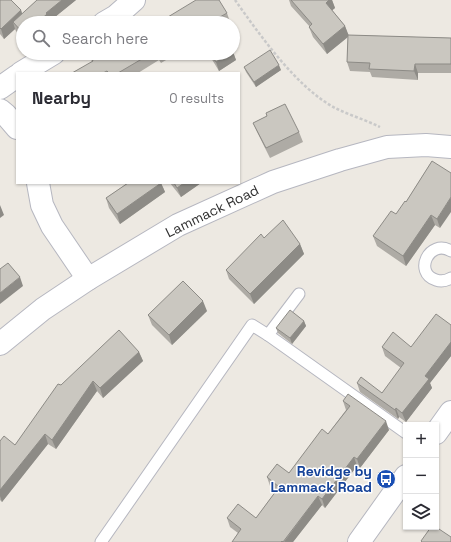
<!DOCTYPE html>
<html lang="en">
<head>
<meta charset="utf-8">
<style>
	body { margin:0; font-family:"Space Grotesk",sans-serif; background:#f2f2f3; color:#2b2b33 }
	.controls { position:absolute; right:12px; bottom:12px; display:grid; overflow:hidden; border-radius:0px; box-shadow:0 1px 3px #0004 }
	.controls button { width:36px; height:36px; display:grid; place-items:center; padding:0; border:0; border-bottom:1px solid #e1e1e2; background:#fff; color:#2b2b33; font:20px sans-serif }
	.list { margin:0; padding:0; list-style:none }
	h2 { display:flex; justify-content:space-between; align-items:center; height:52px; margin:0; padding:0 16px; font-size:17px }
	h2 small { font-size:13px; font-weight:400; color:#7c7c81 }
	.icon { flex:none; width:22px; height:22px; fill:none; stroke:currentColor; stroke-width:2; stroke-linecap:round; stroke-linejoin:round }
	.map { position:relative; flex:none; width:451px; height:542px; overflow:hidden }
	.search { position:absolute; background:#fff; box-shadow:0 1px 3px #0004; left:16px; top:16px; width:224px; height:44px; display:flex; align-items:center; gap:10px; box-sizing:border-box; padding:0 14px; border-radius:22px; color:#7c7c81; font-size:15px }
	.panel { position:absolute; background:#fff; box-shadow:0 1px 3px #0004; left:16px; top:72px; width:224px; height:112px; border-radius:0px }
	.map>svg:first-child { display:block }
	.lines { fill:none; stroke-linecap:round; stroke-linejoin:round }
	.lane-casing { stroke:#b6b7c0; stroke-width:13 }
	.street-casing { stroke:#b6b7c0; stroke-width:24 }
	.path { stroke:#c9c9c9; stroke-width:2.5; stroke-dasharray:3 2; stroke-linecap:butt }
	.lane { stroke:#fff; stroke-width:11 }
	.street { stroke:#fff; stroke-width:22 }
	.wall { fill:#aeaba5 }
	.shaded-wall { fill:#8d8b86 }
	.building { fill:#cac7c0; stroke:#8d8b86 }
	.labels { text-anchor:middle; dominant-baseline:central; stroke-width:3; stroke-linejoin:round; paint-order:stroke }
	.street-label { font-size:14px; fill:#2e2e2e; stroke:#fff }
	.transit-label { font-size:14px; font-weight:bold; fill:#164399; stroke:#fff; text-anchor:end }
</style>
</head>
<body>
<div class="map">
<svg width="451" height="542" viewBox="0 0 451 542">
	<rect width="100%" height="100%" fill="#ede9e2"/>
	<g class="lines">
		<defs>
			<g id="lane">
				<path d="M451 251C429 238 413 273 436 280 442 282 446 281 451 278"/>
				<polyline points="268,335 299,294"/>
				<polyline points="101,542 252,325 268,335 406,433"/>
			</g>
			<g id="street">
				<polyline points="104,23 116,16 134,0"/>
				<polyline points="21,73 54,53"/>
				<polyline points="0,88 17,76"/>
				<polyline points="0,110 6,115 17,128"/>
				<polyline points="38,183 42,205 52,226 88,279"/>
				<polyline points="0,344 43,309 88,279 178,225 273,182 340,160 387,147 426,145 451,147"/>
				<polyline points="436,433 451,412"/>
				<polyline points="359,542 406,476"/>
			</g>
		</defs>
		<!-- lane casing -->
		<use href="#lane" class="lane-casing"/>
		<!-- street casing -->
		<use href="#street" class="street-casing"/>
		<!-- path -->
		<path class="path" d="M235 0C260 35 296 87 335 108 349 115 366 120 380 127"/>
		<!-- lane -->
		<use href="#lane" class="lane"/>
		<!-- street -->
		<use href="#street" class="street"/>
	</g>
	<!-- wall -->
	<g class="wall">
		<polygon points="0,0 21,10 22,14 37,0 76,0 50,21 50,23 23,23 23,39 16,31 15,29 4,39 0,34"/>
		<polygon points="289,0 332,0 335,8 332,10 345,26 348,35 451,38 451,73 418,73 418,80 372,77 370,72 350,71 347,62 348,37 327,54 313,37 309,27 310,27 291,6"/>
		<polygon points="227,13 230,22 228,23 158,23"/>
		<polygon points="233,52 236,60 219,71 208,53 233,53"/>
		<polygon points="94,53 178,53 161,63 159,60 138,73 72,73 92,62 90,55"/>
		<polygon points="244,67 281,70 256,87 246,72"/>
		<polygon points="266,113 299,132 303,142 270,158 257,132 253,123 267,116"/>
		<polygon points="432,161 440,228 435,225 406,266 377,246 373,236 396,214 406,202"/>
		<polygon points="128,183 161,183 165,192 120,224 109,208 106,198"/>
		<polygon points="170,183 201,183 181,197"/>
		<polygon points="264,238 300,244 304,254 254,304 229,279 226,270"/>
		<polygon points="207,311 172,345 152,325 148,315"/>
		<polygon points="304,321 306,326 292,344 278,333 276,328"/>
		<polygon points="451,325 451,356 430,383 432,388 406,422 399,417 398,419 360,392 357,383 382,393 401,368 385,356 382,347 411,347"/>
		<polygon points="139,352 143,361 103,398 97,391 56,449 48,444 2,502 0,500 0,441 15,445 61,385"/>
		<polygon points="343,401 389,430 360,468 357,466 325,508 322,505 293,542 232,542 238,533 230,527 227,518 256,518 276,491 270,486 267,477 289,473 328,434 346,410"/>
	</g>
	<!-- shaded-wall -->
	<g class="shaded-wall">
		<polygon points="62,0 76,0 50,21 50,23 37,23 46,13"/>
		<polygon points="329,0 332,0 335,8 329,13 326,3"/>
		<polygon points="21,10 24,20 13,22 15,29 4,39 1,29"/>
		<polygon points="345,26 349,36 327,54 323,44"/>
		<polygon points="233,52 236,60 219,71 216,62 229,53 233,53"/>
		<polygon points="415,64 418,73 418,80 414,71"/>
		<polygon points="279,65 281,70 256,87 254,82"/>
		<polygon points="161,183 165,192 120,224 117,214"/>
		<polygon points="184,183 201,183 181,197 177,188"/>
		<polygon points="451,197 451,212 440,228 437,219"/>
		<polygon points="0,205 4,215 0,218"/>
		<polygon points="431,215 435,225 406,266 403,256"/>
		<polygon points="300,244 304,254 254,304 250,294"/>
		<polygon points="20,277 23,286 0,304 0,293"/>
		<polygon points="203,301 207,311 172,345 169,335"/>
		<polygon points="304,321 306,326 292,344 290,338"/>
		<polygon points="451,342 451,356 430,383 432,388 406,422 402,413 425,376"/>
		<polygon points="139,352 143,361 103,398 100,388"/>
		<polygon points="93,381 97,391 56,449 52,440"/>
		<polygon points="396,408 399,417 398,419 395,410"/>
		<polygon points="386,421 389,430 360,468 357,459"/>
		<polygon points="45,434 48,444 2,502 0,496 0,490"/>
		<polygon points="354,457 357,466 325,508 322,499"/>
		<polygon points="318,496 322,505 293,542 284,542"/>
	</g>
	<!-- building -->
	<g class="building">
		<polygon points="0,0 11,0 21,10 1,29 0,28"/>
		<polygon points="37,0 62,0 46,13 47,14 37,23 23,23 23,31 22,32 13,22"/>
		<polygon points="196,0 219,0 227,13 213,21 214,23 158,23"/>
		<polygon points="291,0 329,0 326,3 345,26 323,44 309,27 312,24"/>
		<polygon points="348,35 451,38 451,64 415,64 414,71 369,69 370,63 347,62"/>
		<polygon points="270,50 279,65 254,82 244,67"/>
		<polygon points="94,53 152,53 118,73 109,73 107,71 103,73 72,73 93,61 90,55"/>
		<polygon points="210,53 229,53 216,62"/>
		<polygon points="285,104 299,132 266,148 253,123 267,116 266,113"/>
		<polygon points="432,161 451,173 451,197 437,219 431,215 403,256 373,236 391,211 396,214 405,201 406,202"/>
		<polygon points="128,183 161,183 117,214 106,198"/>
		<polygon points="174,183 184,183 177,188"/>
		<polygon points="283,220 300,244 250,294 226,270 261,234 264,238"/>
		<polygon points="8,263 20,277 0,293 0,269"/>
		<polygon points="183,281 203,301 169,335 148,315"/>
		<polygon points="290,310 304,321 290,338 276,328"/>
		<polygon points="436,314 451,325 451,342 425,376 429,379 402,413 396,408 395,410 357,383 361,377 382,393 404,363 382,347 393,332 411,347"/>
		<polygon points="119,330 139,352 100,388 93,381 52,440 45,434 0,490 0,441 4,436 15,445 58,384 61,385"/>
		<polygon points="348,394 386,421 357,459 354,457 322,499 318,496 283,542 282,541 281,542 232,542 241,529 227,518 238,504 256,518 279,487 267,477 277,464 289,473 322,429 328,434 350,406 343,401"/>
		<polygon points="431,527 436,527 451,537 451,542 422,542 421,541"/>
	</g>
	<!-- icons -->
	<defs>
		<symbol id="bus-disc" viewBox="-11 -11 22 22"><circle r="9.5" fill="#1a4fb4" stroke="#fff"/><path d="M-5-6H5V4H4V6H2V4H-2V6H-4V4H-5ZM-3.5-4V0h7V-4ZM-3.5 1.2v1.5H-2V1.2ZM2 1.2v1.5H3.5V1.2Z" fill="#fff"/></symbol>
	</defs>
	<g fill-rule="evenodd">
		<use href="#bus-disc" x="375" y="468" width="22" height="22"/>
	</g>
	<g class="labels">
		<!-- street labels -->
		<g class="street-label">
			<text transform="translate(212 211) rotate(-26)">Lammack Road</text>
		</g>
		<!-- transit labels -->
		<g class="transit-label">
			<text x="372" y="471">Revidge by<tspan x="372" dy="16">Lammack Road</tspan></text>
		</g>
	</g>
</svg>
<div class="controls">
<button>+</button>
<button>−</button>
<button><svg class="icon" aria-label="layers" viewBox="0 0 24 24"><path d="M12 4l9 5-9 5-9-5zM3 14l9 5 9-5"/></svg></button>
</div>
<div class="search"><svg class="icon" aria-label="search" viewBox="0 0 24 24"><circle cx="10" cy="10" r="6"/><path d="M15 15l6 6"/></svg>Search here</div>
<section class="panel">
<h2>Nearby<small>0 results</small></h2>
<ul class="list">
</ul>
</section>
</div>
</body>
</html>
